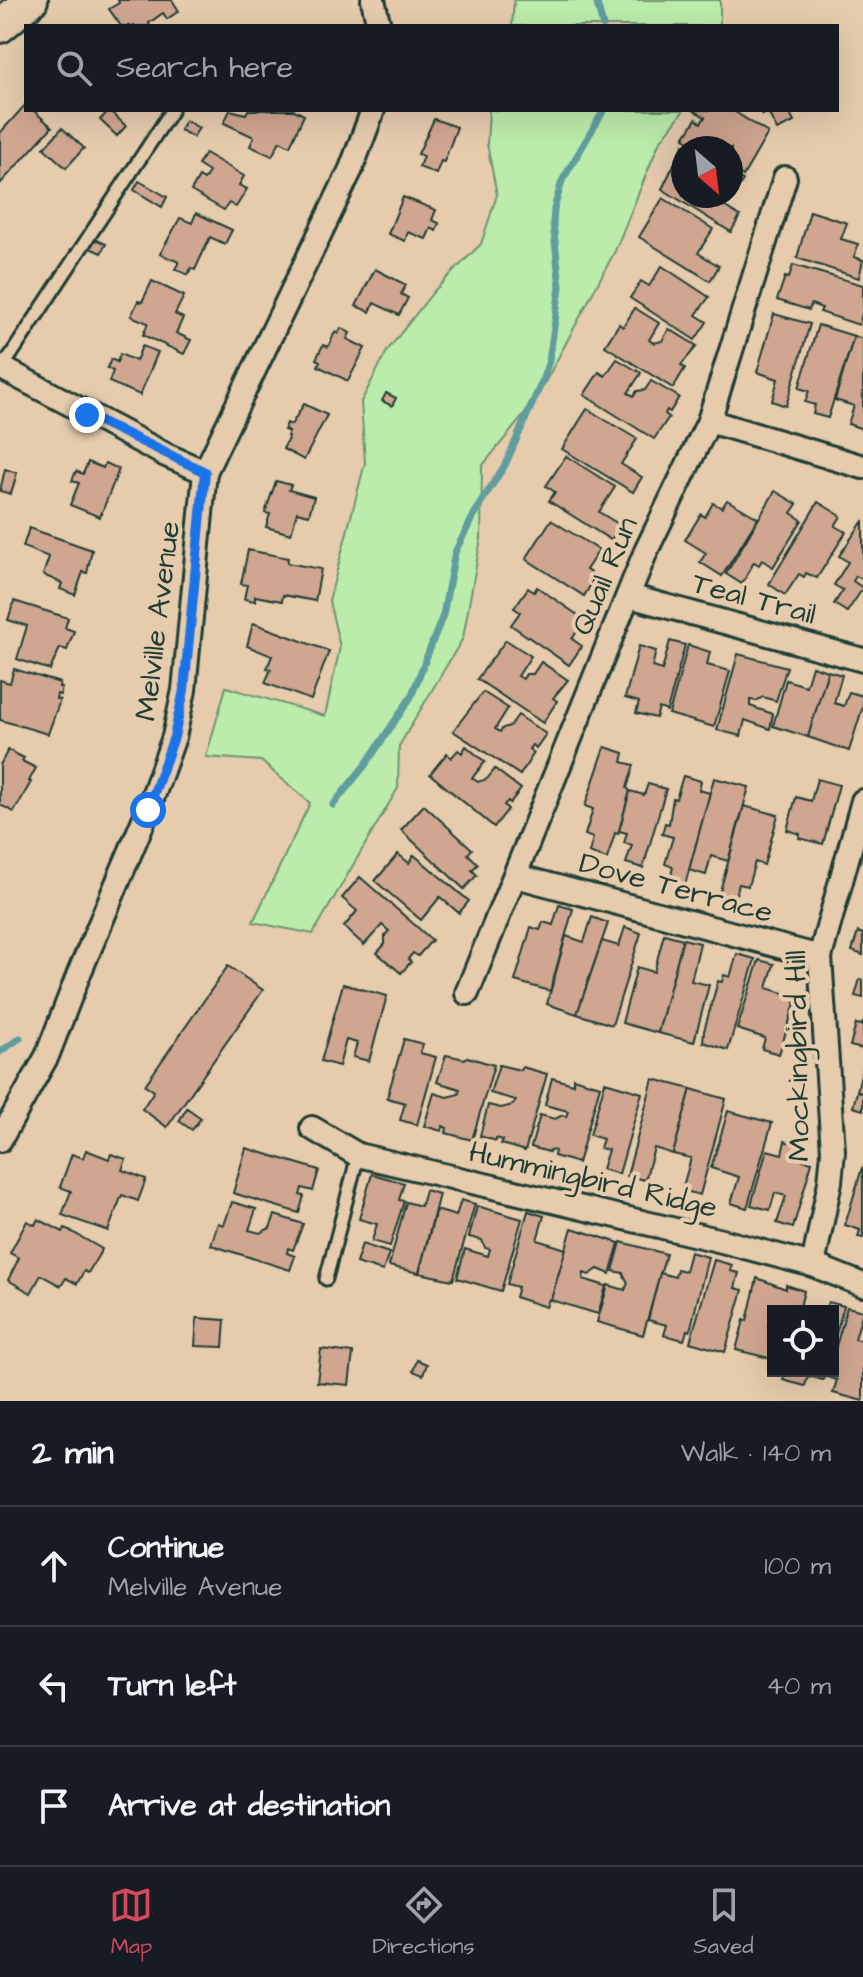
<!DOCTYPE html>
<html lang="en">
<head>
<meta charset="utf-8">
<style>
	body { margin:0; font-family:"Architects Daughter",sans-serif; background:#242831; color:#f1f3f6 }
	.controls { position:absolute; right:24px; bottom:24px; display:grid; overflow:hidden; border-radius:0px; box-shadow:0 8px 32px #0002 }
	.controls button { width:72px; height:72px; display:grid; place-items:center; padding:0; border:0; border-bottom:2px solid #363941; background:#171b24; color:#f1f3f6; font:40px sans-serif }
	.compass { position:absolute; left:671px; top:136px; width:72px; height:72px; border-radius:50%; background:#171b24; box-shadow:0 8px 32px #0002; rotate:152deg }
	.stop { position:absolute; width:24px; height:24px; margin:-18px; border:6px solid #1a73e8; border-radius:50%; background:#fff }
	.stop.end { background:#1a73e8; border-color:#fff; box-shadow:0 2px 8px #0008 }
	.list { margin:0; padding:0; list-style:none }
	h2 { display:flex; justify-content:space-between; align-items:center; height:104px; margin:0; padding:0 32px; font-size:34px }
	h2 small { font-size:26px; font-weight:400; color:#9ea1a6 }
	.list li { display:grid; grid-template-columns:52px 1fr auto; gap:24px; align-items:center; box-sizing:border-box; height:120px; padding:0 32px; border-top:2px solid #363941 }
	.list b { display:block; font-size:30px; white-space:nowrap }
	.list p { margin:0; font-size:26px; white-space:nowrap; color:#9ea1a6 }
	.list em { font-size:26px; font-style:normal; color:#9ea1a6 }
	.icon { flex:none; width:44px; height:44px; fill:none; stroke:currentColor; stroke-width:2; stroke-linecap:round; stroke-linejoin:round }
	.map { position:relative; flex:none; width:863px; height:1401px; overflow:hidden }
	.search { position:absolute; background:#171b24; box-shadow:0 8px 32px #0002; left:24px; right:24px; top:24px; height:88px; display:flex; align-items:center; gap:20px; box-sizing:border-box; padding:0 28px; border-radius:0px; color:#9ea1a6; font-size:30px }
	.sheet { height:464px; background:#171b24 }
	nav { display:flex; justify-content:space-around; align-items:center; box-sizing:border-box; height:112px; border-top:2px solid #363941; background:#171b24; font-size:22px; color:#9ea1a6 }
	nav a { display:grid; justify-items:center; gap:4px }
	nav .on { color:#d1495b }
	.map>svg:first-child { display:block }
	.green { fill:#bbecab; stroke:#6d9470; stroke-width:2 }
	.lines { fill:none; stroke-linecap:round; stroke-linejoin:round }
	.stream { stroke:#609d9e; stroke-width:7 }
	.building { fill:#d0a691; stroke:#1f3d34; stroke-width:2 }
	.lane-casing { stroke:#1f3d34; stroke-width:17 }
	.street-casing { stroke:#1f3d34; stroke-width:28 }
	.secondary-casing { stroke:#1f3d34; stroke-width:38 }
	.lane { stroke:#e6cbad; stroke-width:11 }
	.street { stroke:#e6cbad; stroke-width:22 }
	.secondary { stroke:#e6cbad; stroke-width:32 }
	.route { stroke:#1a73e8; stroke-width:10 }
	.labels { text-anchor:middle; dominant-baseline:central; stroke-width:8; stroke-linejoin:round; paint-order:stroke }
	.street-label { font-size:30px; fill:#1f3d34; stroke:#e6cbad }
</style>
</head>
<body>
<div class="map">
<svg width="863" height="1401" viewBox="0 0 863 1401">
	<rect width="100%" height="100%" fill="#e6cbad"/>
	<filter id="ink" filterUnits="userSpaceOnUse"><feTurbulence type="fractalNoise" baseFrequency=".0125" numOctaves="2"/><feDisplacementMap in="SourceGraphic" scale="16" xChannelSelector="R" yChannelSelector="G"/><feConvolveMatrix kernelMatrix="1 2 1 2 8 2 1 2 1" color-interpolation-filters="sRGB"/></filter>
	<g filter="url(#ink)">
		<!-- green -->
		<g class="green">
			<polygon points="514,0 720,0 720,26 512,26"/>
			<polygon points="489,110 684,110 659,143 615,251 534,403 482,466 481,538 463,638 399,746 398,788 313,934 253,922 310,803 261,761 206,757 226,687 325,716 340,647 329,601 365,463 361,402 387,351 434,291 481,244 497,195 487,144"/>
		</g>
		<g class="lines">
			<!-- stream -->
			<g class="stream">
				<polyline points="596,0 603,26"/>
				<polyline points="333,805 366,764 411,697 443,615 455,552 478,507 505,465 541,384 549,361 560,287 553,223 554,209 562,181 604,110"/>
				<polyline points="0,1052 20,1038"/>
			</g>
		</g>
		<!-- building -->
		<g class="building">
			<polygon points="118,0 172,0 179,11 167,19 163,13 149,23 150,26 121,26 109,9 119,3"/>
			<polygon points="26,104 26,110 33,110 52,127 0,184 0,133"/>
			<polygon points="109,110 126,126 117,136 100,120"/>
			<polygon points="230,110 246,114 248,110 294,110 304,115 290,146 280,141 272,156 250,146 254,137 224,123"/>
			<polygon points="693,110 732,110 768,133 743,176 731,168 731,148 700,148 684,138 696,119 701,123 705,117"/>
			<polygon points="759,110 788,110 794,122 777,130 768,112 762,115"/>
			<polygon points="434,119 457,127 444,162 441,161 436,174 419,167 423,156 418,154"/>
			<polygon points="185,120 199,128 193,137 180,130"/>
			<polygon points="62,128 84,148 66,168 44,148"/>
			<polygon points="684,144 691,148 683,148 683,196 721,196 717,202 740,216 731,232 662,189"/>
			<polygon points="205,153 244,176 239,185 247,189 236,207 229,203 224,210 191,191 199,177 204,180 209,172 198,165"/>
			<polygon points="731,173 743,180 733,196 731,194"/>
			<polygon points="139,181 167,197 162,207 134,190"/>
			<polygon points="403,197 436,210 432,220 439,223 436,231 431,228 426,239 408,232 405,241 388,234"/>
			<polygon points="663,198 713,229 698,253 719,266 710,281 639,237"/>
			<polygon points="810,211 847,223 841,239 858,244 854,257 863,260 859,278 797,258"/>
			<polygon points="196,213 232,230 225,244 210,237 195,270 191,268 188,275 175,269 179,262 160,254 180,218 192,223"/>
			<polygon points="95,239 106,244 101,253 90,248"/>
			<polygon points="793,265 863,285 863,311 859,325 820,312 822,308 811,304 809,310 777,300 785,277 789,278"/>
			<polygon points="662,266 709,297 696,315 707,322 695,340 630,298 641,281 649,286"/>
			<polygon points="375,269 406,285 401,294 408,298 399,315 374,303 370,312 356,306"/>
			<polygon points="152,281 184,296 175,314 183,318 176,333 191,340 184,354 143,335 148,323 131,316 138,301 142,302"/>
			<polygon points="635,308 659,323 649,340 654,343 662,341 669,329 697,346 681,365 685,368 673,388 605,346 619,324 623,327"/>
			<polygon points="774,314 810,324 786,406 772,401 778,379 757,372"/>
			<polygon points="818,325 854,336 828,418 813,414 815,405 805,402 809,391 799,388"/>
			<polygon points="341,328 350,333 347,339 365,348 348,381 318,366 320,361 316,359 323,345 328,347 335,332 338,334"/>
			<polygon points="854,336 863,339 863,429 848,424 854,406 835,400"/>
			<polygon points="142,346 158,352 140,395 109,382 113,371 107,368 111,359 117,362 120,354 136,361"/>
			<polygon points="617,359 641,373 628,393 634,396 637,391 645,390 651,381 679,397 670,412 667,410 665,414 669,417 654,439 584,395 599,372 605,376"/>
			<polygon points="386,393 396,398 392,406 382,401"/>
			<polygon points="304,404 327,415 304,460 283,449 289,437 287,436 289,432 284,430 287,423 291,425"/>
			<polygon points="587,409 637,439 621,464 642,477 633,492 562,449"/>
			<polygon points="566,456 615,487 599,512 620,525 611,540 549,501 555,492 546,486"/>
			<polygon points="88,462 103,468 105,463 119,469 100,517 70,505 79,483 72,481 76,471 83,474"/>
			<polygon points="5,469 17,473 11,494 0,491"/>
			<polygon points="276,481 291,485 289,490 314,497 309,515 297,512 291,534 266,527 270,514 265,513"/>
			<polygon points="775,491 797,504 791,513 802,520 773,567 762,560 759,565 754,562 742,584 726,574"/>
			<polygon points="727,500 758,518 722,576 700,562 706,553 685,540 701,514 705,517 713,503 722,508"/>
			<polygon points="818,502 841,516 835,526 846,532 817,578 806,573 804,577 799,574 785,595 769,584"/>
			<polygon points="551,520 599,550 586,570 596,576 584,596 526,559"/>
			<polygon points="863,521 863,580 856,576 853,581 863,588 847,612 834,604 843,590 834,585 848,562 839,556"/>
			<polygon points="29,528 92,550 87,573 83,572 75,595 60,589 62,583 43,575 49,557 23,547"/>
			<polygon points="248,550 288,558 287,563 321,569 315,601 283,595 282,601 255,596 255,601 244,599 247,585 241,584"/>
			<polygon points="537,587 585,620 572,639 582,646 569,665 511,625 520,612 514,608 528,588 534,592"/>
			<polygon points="14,601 68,618 65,628 74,631 67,650 60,648 50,670 17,659 27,626 8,620"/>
			<polygon points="253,623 329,651 311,700 265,683 271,669 267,668 272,656 247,646"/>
			<polygon points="506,640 531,656 518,676 523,679 526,674 533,674 541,662 568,680 553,698 557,701 543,723 477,679"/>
			<polygon points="670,641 685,645 667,711 659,708 656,718 636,713 639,702 625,698 639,646 656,651 652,667 662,670"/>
			<polygon points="688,645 710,652 707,665 730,671 714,727 669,714"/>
			<polygon points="738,654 787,667 776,701 763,697 756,701 750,700 750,706 773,714 770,729 745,720 741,736 717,730"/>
			<polygon points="812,666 828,671 808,737 773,726 786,680 806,686"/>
			<polygon points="14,669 60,683 59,687 62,688 60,695 57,694 56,699 60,700 48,734 0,720 0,680 10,683"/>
			<polygon points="828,671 842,675 834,703 844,706 849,692 863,696 863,706 849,751 808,737"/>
			<polygon points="483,692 508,708 495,729 500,732 503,728 510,726 518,715 546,734 536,748 532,745 529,749 534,753 520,775 453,731"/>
			<polygon points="466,746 485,762 472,778 478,782 487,779 495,769 521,789 510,803 508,801 504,805 508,809 494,827 430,774 447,753 451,758 458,750 462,753"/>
			<polygon points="605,747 624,753 622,762 634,765 627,788 630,791 618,834 615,833 607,859 589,853 593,838 585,835 593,809 585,806"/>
			<polygon points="8,750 24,758 22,761 36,768 29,781 31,782 14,812 0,805 0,765"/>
			<polygon points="683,776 701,781 699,790 710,793 685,885 670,881 673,867 665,864 673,837 662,834 665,823 669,824 673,798 676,799"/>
			<polygon points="714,778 749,787 728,861 711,856 706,875 689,870"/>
			<polygon points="817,779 839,785 823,844 799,838 800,834 787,830 796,797 811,801"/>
			<polygon points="648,784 666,789 643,868 626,863 632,845 624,843 627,833 619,831 630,791 644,795"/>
			<polygon points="424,805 472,849 468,854 478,864 472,870 477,875 464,889 401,830"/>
			<polygon points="744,806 778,815 764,865 755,862 748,886 739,884 734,902 718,898"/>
			<polygon points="398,854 409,863 414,855 469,901 459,913 440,897 421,920 375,881"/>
			<polygon points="360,877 432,940 418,956 413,953 408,959 411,962 401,973 377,953 385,944 385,935 389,931 382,925 364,945 344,927 357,911 342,898"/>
			<polygon points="559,905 573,909 550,991 515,981 531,927 540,930 543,922 553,925"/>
			<polygon points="592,917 608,923 577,1014 547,1004 566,936 584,942"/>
			<polygon points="625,927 641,933 612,1025 577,1014 602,941 619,946"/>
			<polygon points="858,932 863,934 863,955 852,951"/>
			<polygon points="664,934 683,939 658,1033 622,1023 637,967 654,972"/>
			<polygon points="683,939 700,943 691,981 709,985 694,1042 658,1033"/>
			<polygon points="737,954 755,959 728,1050 703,1042 704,1031 718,981 722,982 724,975 730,977"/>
			<polygon points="759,960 774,964 767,988 797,997 779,1054 762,1049 765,1038 737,1029"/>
			<polygon points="228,966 263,990 167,1127 142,1109 154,1091 145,1085"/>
			<polygon points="860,979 863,980 863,998 855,996"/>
			<polygon points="343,984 387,996 369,1061 353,1057 357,1043 346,1040 339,1066 321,1061"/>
			<polygon points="863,1022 863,1049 850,1046 856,1024 862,1025"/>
			<polygon points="404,1039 423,1044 420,1053 436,1057 417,1125 400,1120 405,1103 387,1098"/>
			<polygon points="446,1055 465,1059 467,1057 494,1065 472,1140 446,1133 447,1128 443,1126 442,1131 424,1126 434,1093 447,1097 459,1094 460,1089 437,1082"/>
			<polygon points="499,1065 520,1070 522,1067 547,1074 525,1151 501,1144 503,1140 496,1138 496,1141 480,1136 488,1105 501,1108 513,1105 516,1100 490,1093"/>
			<polygon points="862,1070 863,1071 863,1093 857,1091"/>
			<polygon points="552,1078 573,1084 573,1078 600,1086 578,1163 554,1156 555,1151 550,1150 549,1152 531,1147 540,1115 555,1119 563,1115 566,1117 568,1111 545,1105"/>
			<polygon points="653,1079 691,1089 673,1154 654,1148 645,1180 627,1176"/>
			<polygon points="605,1082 642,1093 619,1174 602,1169 608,1150 600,1148 603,1139 590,1135"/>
			<polygon points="691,1089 726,1099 700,1195 682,1190 691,1158 673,1154"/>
			<polygon points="857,1091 863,1093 863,1110 853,1107"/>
			<polygon points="187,1108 201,1118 192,1130 179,1121"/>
			<polygon points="728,1111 772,1123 747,1208 731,1203 739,1177 711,1168"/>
			<polygon points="785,1141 807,1148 803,1160 812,1162 793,1228 777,1223 786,1196 775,1193 770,1210 751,1205 767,1150 782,1154"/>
			<polygon points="246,1148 319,1170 313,1191 302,1188 300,1195 304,1196 299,1213 233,1193"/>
			<polygon points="86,1150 109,1159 111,1154 126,1159 122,1170 146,1179 138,1201 122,1195 108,1231 62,1215 71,1191 60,1187 72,1154 83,1158"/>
			<polygon points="862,1168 863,1169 863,1238 858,1237 860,1230 845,1225"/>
			<polygon points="372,1174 404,1183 399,1200 404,1201 390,1246 372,1241 377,1224 359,1219"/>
			<polygon points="425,1190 439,1194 419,1273 389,1266 406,1202 421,1206"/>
			<polygon points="461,1200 475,1204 453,1280 419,1273 436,1210 456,1216"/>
			<polygon points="232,1202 256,1209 249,1230 260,1233 270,1228 275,1215 303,1224 293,1250 288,1248 287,1253 295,1256 290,1270 211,1245 218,1223 224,1225"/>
			<polygon points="477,1206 522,1219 501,1291 457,1278 465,1249 488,1256 490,1249 485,1248 482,1240 469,1237"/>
			<polygon points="528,1211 544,1216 537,1240 566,1249 551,1300 549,1299 546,1307 515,1297 518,1287 507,1284"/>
			<polygon points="38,1219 63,1232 65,1228 102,1249 88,1273 84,1271 77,1284 66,1278 61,1286 41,1275 31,1293 8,1280 19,1258 10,1253 27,1221 35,1225"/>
			<polygon points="572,1228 619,1243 610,1274 598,1269 589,1275 584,1273 583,1279 606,1286 598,1314 551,1300"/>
			<polygon points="621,1242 666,1254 643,1335 597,1322 608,1285 625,1290 628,1283 623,1273 613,1271"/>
			<polygon points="362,1244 389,1253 383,1271 356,1263"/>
			<polygon points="690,1252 708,1257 690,1331 687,1330 684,1340 664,1335 667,1325 648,1320 660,1273 675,1277 677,1269 685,1271"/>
			<polygon points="714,1260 732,1265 730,1271 739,1273 735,1288 743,1290 725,1352 690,1342"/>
			<polygon points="757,1278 786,1289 786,1285 804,1291 799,1311 773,1311 773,1322 770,1321 768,1327 773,1328 773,1359 736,1350 744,1320 747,1321"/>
			<polygon points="828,1302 844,1306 833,1344 833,1311 825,1311"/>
			<polygon points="847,1307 863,1311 855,1339 863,1341 863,1401 833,1393 837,1380 827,1377 829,1371 833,1371 833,1357"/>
			<polygon points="197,1318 225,1320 223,1347 195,1346"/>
			<polygon points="321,1349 353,1353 349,1385 317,1382"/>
			<polygon points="417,1360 427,1364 423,1375 413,1371"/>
			<polygon points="786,1371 826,1371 823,1380 808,1376 805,1386 783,1380"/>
		</g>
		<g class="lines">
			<defs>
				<g id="lane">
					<polyline points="1,370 172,110"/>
					<polyline points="326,1279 358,1155"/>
				</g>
				<g id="street">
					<polyline points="373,0 379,26"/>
					<polyline points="0,367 166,455 205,472"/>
					<polyline points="709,421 863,467"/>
					<polyline points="629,596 863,660"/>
					<polyline points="516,876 820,957"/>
					<polyline points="467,993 646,551 709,421 785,178"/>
					<polyline points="312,1128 358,1155 722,1241 813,1265 863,1285"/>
					<polyline points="0,1140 47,1056 78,976 148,810 174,737 184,690 205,472 351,169 373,110"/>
					<polyline points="813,1265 830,1182 833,1151 820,957 863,801"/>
				</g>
				<polyline id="secondary" points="0,26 31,0"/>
			</defs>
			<!-- lane casing -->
			<use href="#lane" class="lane-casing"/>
			<!-- street casing -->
			<use href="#street" class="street-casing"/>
			<!-- secondary casing -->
			<use href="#secondary" class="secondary-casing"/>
			<!-- lane -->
			<use href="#lane" class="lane"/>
			<!-- street -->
			<use href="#street" class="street"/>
			<!-- secondary -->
			<use href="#secondary" class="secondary"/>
		</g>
	</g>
	<g class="lines" filter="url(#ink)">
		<!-- route -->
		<polyline class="route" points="87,415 205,472 184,690 174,737 148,810"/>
	</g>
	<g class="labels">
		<!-- street labels -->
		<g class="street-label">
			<text transform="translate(605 576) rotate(-67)">Quail Run</text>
			<text transform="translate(754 599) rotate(15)">Teal Trail</text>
			<text transform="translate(158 621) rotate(-83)">Melville Avenue</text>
			<text transform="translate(676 888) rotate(15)">Dove Terrace</text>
			<text transform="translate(798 1056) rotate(-91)">Mockingbird Hill</text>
			<text transform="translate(593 1180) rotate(13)">Hummingbird Ridge</text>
		</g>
	</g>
</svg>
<div class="controls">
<button><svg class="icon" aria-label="locate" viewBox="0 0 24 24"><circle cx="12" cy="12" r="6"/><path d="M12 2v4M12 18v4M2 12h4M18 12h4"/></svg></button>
</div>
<svg class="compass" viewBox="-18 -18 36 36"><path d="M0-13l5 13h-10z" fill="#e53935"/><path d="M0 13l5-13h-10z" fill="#9ea1a6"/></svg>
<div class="stop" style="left:148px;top:810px"></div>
<div class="stop end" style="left:87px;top:415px"></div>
<div class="search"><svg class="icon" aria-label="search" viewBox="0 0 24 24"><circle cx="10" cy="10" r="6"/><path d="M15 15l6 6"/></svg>Search here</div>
</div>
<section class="sheet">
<h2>2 min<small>Walk · 140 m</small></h2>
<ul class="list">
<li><svg class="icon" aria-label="ahead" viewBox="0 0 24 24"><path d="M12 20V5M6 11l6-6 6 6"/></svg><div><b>Continue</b><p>Melville Avenue</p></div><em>100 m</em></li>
<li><svg class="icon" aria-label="left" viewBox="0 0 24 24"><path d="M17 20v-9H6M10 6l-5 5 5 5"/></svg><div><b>Turn left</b></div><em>40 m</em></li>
<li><svg class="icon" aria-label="arrive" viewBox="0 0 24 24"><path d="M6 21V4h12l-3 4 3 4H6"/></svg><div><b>Arrive at destination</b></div></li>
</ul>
</section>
<nav>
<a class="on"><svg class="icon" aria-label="map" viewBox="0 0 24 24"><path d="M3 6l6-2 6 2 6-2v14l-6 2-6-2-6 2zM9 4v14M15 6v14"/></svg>Map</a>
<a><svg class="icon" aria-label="directions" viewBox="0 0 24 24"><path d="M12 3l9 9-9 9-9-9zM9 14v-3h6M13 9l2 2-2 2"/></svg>Directions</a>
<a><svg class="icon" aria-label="saved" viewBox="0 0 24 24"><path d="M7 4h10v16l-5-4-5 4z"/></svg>Saved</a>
</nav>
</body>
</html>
